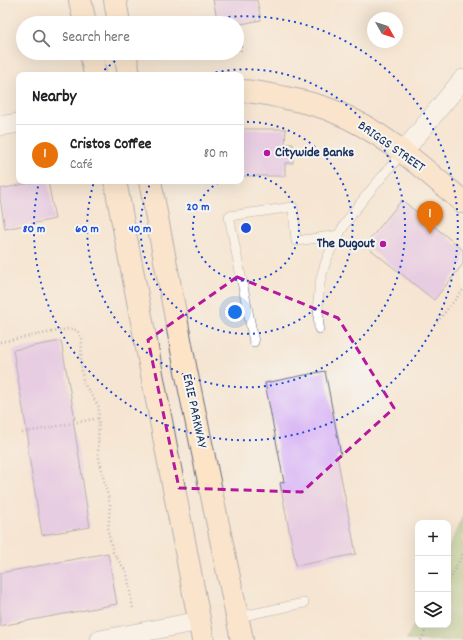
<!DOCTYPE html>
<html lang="en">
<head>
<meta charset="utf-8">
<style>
	body { margin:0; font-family:Dekko,sans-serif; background:#f2f2f2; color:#202124 }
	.controls { position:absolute; right:12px; bottom:12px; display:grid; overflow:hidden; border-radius:8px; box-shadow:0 4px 16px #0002 }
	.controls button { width:36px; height:36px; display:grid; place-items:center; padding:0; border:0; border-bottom:1px solid #e0e0e0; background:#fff; color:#202124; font:20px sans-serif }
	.compass { position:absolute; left:367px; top:12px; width:36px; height:36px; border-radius:50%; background:#fff; box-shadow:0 4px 16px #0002; rotate:129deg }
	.you { position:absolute; left:235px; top:312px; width:14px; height:14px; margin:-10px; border:3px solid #fff; border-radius:50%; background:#1a73e8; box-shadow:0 0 0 6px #1a73e833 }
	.badge { display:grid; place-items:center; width:26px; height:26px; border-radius:50%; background:#b5179e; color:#fff; font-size:13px; font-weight:700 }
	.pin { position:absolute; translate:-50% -33px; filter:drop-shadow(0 1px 2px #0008) }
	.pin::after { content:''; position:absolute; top:21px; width:14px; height:12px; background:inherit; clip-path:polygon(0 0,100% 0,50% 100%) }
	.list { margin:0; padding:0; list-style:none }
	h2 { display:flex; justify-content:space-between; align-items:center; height:52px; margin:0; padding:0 16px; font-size:17px }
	h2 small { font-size:13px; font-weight:400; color:#757577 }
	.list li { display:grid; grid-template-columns:26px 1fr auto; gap:12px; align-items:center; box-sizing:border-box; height:60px; padding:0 16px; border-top:1px solid #e0e0e0 }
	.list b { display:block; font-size:15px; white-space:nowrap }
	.list p { margin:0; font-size:13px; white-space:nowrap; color:#757577 }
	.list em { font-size:13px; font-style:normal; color:#757577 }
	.icon { flex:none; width:22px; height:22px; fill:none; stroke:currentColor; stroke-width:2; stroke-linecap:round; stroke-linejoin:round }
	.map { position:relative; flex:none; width:463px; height:640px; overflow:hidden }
	.search { position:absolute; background:#fff; box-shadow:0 4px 16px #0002; left:16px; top:16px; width:228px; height:44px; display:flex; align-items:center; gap:10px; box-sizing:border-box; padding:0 14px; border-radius:22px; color:#757577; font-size:15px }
	.panel { position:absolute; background:#fff; box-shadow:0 4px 16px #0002; left:16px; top:72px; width:228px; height:112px; border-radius:8px }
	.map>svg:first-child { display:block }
	.green { fill:#95c473; stroke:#587a68 }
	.building { fill:#d5adf6 }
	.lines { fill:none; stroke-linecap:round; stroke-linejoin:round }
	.lane-casing { stroke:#676f87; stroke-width:10 }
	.street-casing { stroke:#676f87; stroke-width:20 }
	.secondary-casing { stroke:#676f87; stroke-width:24 }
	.path { stroke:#676f87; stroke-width:2.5; stroke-dasharray:1 3; stroke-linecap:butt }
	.lane { stroke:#fff; stroke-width:9 }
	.street { stroke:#fff; stroke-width:19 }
	.secondary { stroke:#fee4c6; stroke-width:22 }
	.marked { fill:none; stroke:#b5179e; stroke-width:3; stroke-dasharray:8 5; stroke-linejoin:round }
	.ring { fill:none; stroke:#1d4ed8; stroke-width:2; stroke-dasharray:2 4 }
	.poi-dot { fill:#b5179e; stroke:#f6f6f2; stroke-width:1.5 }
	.labels { text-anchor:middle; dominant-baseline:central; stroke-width:4; stroke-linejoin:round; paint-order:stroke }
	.street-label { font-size:14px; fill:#1b2f5e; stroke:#f6f6f2 }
	.poi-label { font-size:14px; font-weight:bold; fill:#1b2f5e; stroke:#f6f6f2; text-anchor:start }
	.centre { fill:#1d4ed8; stroke:#f6f6f2; stroke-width:2 }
	.ring-label { font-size:12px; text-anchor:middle; font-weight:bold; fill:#1d4ed8; stroke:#f6f6f2; stroke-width:4; stroke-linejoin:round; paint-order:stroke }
</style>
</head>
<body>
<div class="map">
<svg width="463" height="640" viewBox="0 0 463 640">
	<rect width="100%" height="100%" fill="#f6f6f2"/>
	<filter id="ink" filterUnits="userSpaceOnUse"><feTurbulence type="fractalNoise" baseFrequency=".025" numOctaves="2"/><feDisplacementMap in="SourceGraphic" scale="8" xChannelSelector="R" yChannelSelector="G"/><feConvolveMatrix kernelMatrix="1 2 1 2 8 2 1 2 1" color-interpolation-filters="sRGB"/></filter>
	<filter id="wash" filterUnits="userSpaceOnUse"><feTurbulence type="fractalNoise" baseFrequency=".012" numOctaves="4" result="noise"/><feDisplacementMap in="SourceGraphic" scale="16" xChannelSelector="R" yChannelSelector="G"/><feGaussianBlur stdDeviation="0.9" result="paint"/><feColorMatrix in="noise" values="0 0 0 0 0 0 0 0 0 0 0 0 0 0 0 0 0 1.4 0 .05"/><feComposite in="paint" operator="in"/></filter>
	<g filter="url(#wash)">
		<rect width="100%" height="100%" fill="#f5e5d2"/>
		<!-- green -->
		<polygon class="green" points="463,516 463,640 407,640 418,616 418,625 448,625 448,550"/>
		<g id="blocks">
			<!-- building -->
			<g class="building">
				<polygon points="213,0 257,0 261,20 237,25 237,23 218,23"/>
				<polygon points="241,129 286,129 285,144 293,144 293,163 285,163 285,176 241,176"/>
				<polygon points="40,181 48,181 55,219 5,229 0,198 0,189"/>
				<polygon points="402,200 463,250 463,264 434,300 365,245"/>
				<polygon points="61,341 75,419 73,419 90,527 42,535 27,444 29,444 13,350"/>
				<polygon points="325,371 341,455 337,456 356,554 296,566 280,483 284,482 265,383"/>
				<polygon points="108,553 117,604 0,626 0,573"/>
			</g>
		</g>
	</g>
	<g filter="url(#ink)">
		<use href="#blocks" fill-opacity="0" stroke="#676f87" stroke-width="1"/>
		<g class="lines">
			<defs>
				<g id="lane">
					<path d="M319 329C318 311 317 292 322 274 335 225 372 190 403 152"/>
					<polyline points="254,342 229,216 293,207 296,241 339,235"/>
					<polyline points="238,617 304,603"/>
				</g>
				<g id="street">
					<polyline points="0,126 19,123"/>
					<polyline points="403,152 463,79"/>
					<polyline points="100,640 200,621"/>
				</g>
				<g id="secondary">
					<polyline points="80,0 85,23"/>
					<polyline points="115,0 119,23"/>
					<polyline points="91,53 95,75"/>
					<polyline points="125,53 129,75"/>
					<path d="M241 91C256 91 271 95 286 98 302 101 318 105 333 111 383 131 423 168 463 202"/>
					<polyline points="115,181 203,640"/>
					<polyline points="150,181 186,371 242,640"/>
				</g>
			</defs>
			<!-- lane casing -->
			<use href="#lane" class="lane-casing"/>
			<!-- street casing -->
			<use href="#street" class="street-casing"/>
			<!-- secondary casing -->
			<use href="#secondary" class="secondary-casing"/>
			<!-- path -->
			<g class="path">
				<polyline points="241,51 241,37"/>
				<polyline points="437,322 463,290"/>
				<polyline points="0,342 68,329 77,330 82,339 81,360 83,382 99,407 98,454 110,505 108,532 113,552 127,573 133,609"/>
				<polyline points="22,433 99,418"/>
				<polyline points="448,584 463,553"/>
				<polyline points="421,640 428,625"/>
			</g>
			<!-- lane -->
			<use href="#lane" class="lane"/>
			<!-- street -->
			<use href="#street" class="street"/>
			<!-- secondary -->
			<use href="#secondary" class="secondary"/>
		</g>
	</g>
	<!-- marked area -->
	<path d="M0 0H463V640H0ZM237 277 338 318 394 408 302 492 179 488 148 340Z" fill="#f5e5d2" fill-opacity=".55" fill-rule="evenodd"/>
	<path class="marked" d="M237 277 338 318 394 408 302 492 179 488 148 340Z"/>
	<!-- distance rings -->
	<g class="ring">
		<path d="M241 175A53 53 0 1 1 221 181"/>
		<path d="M241 122A106 106 0 1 1 151 182"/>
		<path d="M204 75A159 159 0 1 1 94 182"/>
		<path d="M100 74A212 212 0 0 1 126 53M193 23A212 212 0 1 1 39 182"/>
	</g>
	<!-- markers -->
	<g class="poi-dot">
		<circle cx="267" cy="153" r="4"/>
		<circle cx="383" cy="244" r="4"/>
	</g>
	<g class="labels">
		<!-- street labels -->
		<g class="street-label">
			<text transform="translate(391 147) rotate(35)">BRIGGS STREET</text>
			<text transform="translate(194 411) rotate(78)">ERIE PARKWAY</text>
		</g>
		<!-- poi labels -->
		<g class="poi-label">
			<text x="275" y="153">Citywide Banks</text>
			<text x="375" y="244" text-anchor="end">The Dugout</text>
		</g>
	</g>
	<circle cx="246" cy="228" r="6" class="centre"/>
	<g class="ring-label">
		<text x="198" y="210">20 m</text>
		<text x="140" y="232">40 m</text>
		<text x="34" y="232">80 m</text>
		<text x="87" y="232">60 m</text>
	</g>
</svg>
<div class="controls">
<button>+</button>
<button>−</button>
<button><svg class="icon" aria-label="layers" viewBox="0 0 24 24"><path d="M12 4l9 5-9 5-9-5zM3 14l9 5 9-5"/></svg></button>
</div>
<svg class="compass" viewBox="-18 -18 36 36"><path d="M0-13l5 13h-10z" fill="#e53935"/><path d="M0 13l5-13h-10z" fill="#757577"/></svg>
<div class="you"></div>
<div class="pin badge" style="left:430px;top:234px;background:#e8710a">1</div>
<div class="search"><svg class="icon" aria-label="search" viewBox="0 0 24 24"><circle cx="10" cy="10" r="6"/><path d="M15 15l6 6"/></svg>Search here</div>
<section class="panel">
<h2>Nearby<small></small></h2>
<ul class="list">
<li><span class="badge" style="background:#e8710a">1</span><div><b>Cristos Coffee</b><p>Café</p></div><em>80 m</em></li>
</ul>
</section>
</div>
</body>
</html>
